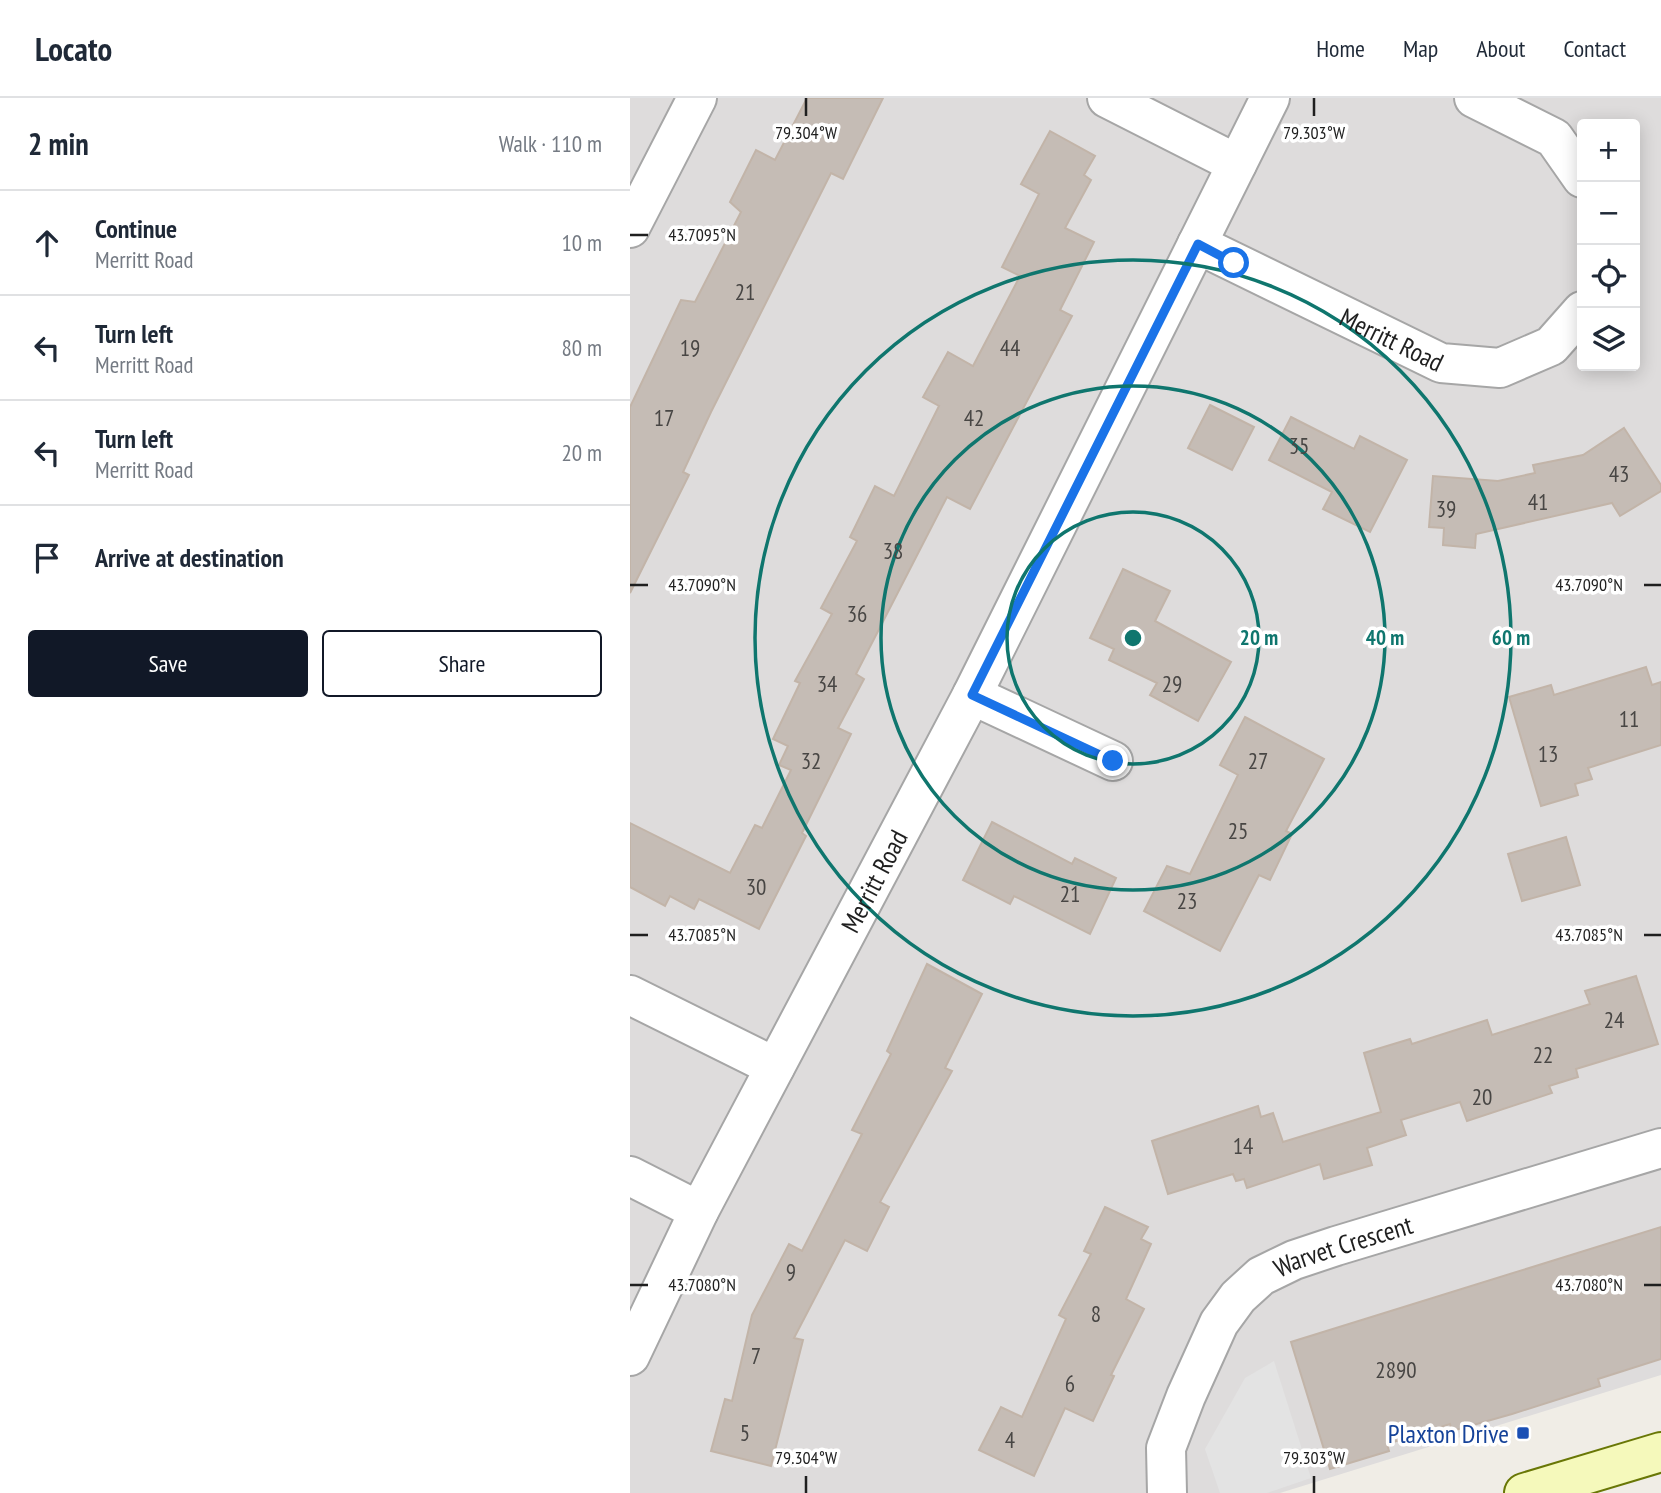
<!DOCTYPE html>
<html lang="en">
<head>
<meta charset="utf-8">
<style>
	body { margin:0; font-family:"PT Sans Narrow",sans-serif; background:#f2f2f3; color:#1f2937 }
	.controls { position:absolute; right:21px; top:21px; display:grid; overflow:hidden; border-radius:7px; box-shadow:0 4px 18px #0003 }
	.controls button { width:63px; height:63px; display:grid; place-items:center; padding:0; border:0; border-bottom:2px solid #e0e1e3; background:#fff; color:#1f2937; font:35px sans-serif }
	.stop { position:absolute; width:21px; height:21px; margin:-16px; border:5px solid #1a73e8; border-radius:50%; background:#fff }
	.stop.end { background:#1a73e8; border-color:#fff; box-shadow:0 2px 7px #0008 }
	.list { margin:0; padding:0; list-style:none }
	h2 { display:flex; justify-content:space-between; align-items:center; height:91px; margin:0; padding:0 28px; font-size:30px }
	h2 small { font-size:23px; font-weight:400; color:#747a83 }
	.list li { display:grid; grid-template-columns:46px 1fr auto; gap:21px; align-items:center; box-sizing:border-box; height:105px; padding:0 28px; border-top:2px solid #e0e1e3 }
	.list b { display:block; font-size:26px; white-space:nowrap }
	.list p { margin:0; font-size:23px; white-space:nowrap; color:#747a83 }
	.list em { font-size:23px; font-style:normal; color:#747a83 }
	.actions { display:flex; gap:14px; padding:21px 28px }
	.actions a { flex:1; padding:16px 0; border:2px solid #111827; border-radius:7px; text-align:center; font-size:24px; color:#111827 }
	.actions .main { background:#111827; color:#fff }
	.icon { flex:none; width:38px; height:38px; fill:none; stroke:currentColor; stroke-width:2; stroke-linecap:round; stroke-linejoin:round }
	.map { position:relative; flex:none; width:1031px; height:1395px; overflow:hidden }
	header { display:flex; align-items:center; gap:42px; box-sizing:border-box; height:98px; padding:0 35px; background:#fff; border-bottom:2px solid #e0e1e3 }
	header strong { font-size:33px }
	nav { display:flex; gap:38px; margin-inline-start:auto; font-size:24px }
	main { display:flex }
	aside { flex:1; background:#fff }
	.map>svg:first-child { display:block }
	.residential { fill:#dedcdc; fill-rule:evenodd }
	.parking { fill:#e3e3e3 }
	.building { fill:#c5bcb5; stroke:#c2b4a8; stroke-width:2 }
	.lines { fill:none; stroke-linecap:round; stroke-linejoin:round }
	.minor-casing { stroke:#a6a6a6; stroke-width:42 }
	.secondary-casing { stroke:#697706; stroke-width:42 }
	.minor { stroke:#fff; stroke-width:38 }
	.secondary { stroke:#f5f9bb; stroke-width:38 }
	.route { stroke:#1a73e8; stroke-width:9 }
	.ticks { fill:none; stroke:#1f1f1f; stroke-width:2.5 }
	.ring { fill:none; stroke:#0f766e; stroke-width:3.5 }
	.transit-dot { fill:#1a4fb4; stroke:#fff; stroke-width:2.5 }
	.labels { text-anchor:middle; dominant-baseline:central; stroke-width:7; stroke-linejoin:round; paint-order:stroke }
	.number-label { font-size:23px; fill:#484644 }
	.street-label { font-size:26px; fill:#1f1f1f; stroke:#fff }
	.transit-label { font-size:26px; fill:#164399; stroke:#fff; text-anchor:end }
	.ticks-label { font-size:18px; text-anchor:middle; fill:#1f1f1f; stroke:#fff; stroke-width:7; stroke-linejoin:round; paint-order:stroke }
	.centre { fill:#0f766e; stroke:#fff; stroke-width:3.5 }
	.ring-label { font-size:21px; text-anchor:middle; font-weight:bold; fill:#0f766e; stroke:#fff; stroke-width:7; stroke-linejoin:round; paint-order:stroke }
</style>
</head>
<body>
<header>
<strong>Locato</strong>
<nav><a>Home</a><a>Map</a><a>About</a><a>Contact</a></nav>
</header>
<main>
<aside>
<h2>2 min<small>Walk · 110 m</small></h2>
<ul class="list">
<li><svg class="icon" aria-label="ahead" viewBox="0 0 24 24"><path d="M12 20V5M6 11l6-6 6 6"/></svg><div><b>Continue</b><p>Merritt Road</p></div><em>10 m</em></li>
<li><svg class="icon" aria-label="left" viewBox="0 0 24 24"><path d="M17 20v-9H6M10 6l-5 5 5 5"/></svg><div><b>Turn left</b><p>Merritt Road</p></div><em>80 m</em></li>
<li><svg class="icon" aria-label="left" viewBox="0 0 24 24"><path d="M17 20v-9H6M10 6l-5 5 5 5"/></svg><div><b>Turn left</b><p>Merritt Road</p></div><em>20 m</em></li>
<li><svg class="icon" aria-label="arrive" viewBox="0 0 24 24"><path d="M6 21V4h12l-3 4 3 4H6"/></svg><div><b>Arrive at destination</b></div></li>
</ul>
<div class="actions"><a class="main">Save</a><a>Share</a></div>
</aside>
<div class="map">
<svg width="1031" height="1395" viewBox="0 0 1031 1395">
	<rect width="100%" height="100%" fill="#f0ede6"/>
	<!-- residential -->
	<path class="residential" d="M0 0H1031V1277L650 1395H0ZM952 26H1005V268H952Z"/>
	<!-- parking -->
	<polygon class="parking" points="644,1263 681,1380 637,1395 590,1395 575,1351 615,1280"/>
	<!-- building -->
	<g class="building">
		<polygon points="177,0 253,0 213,81 201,75 81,314 53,374 59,377 0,495 0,309 51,202 65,204 111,114 100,104 126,52 145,62"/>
		<polygon points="420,33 465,58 454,77 461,82 435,130 464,144 430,212 442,218 340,411 317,399 226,576 234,581 208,630 221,636 172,735 176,738 129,831 69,801 64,811 40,798 35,808 0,789 0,725 100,775 125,727 132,730 161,672 149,667 158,648 143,641 170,585 165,583 202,516 191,510 227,443 220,439 245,388 264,398 309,308 293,299 318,254 343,268 390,178 372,169 409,96 391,86"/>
		<polygon points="580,307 624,329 602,372 558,350"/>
		<polygon points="661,319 724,351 730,338 777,362 740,434 693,411 702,394 639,362"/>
		<polygon points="994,330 1031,387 1031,393 990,418 982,405 846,436 845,450 813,447 814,430 799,429 803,378 868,383 905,375 903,367 953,357"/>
		<polygon points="493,471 540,493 525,523 601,564 568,623 520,597 527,585 479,562 484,551 460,540"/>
		<polygon points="1016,569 1022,587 1031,584 1031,647 958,670 962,681 945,686 948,697 911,708 879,599 921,587 924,597"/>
		<polygon points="615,619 694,661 656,733 662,736 640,782 629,777 590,853 514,813 537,768 560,776 608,677 590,667"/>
		<polygon points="362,724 442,766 445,760 486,780 460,836 384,798 380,806 333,782"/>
		<polygon points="936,739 950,787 892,803 878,756"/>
		<polygon points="297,866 352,896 315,970 322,973 250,1104 259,1109 237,1153 215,1142 164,1240 173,1242 141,1368 81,1353 95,1301 102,1303 122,1217 159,1146 172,1153 232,1036 222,1032 261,956 257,953"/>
		<polygon points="1006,878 1028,946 946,971 948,979 919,988 922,995 837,1023 830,1004 771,1022 776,1037 737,1050 742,1067 694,1081 690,1066 617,1090 614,1081 606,1083 603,1076 538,1096 522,1043 628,1008 631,1019 643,1015 653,1044 751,1014 734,955 780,941 782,946 857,922 862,937 960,906 955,893"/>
		<polygon points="475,1109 518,1129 511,1141 521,1146 496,1201 514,1211 481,1277 484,1278 463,1323 435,1310 404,1378 349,1352 371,1309 392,1319 436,1221 429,1217 461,1156 454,1153"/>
		<polygon points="1031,1129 1031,1261 968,1281 970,1288 882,1316 822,1333 820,1326 757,1346 759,1353 700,1371 661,1244"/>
	</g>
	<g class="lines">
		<defs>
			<g id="minor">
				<polyline points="477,0 607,66"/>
				<polyline points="844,0 924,40 952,80"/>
				<polyline points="0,130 67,0"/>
				<path id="s1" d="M567 146 811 265 870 270 921 248 952 213"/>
				<polyline points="342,597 483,663"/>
				<polyline points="0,897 145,969"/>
				<polyline points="0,1078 69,1113"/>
				<path id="s2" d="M0 1258 69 1113 342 597 640 0"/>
				<path id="s3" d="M537 1395 536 1350 556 1298 589 1225 608 1199 631 1178 664 1162 706 1148 1031 1050"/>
			</g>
			<polyline id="secondary" points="894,1395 1031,1354"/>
		</defs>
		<!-- minor casing -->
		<use href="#minor" class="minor-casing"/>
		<!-- secondary casing -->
		<use href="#secondary" class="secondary-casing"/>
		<!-- minor -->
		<use href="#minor" class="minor"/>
		<!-- secondary -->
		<use href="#secondary" class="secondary"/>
	</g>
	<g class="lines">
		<!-- route -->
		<polyline class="route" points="483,663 342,597 568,146 604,165"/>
	</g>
	<!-- ticks -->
	<path class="ticks" d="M176 0V18M684 0V18M0 137H18M0 487H18M1014 487H1031M0 837H18M1014 837H1031M0 1187H18M1014 1187H1031M176 1378V1395M684 1378V1395"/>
	<!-- distance rings -->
	<g class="ring">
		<circle cx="503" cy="540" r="126"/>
		<circle cx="503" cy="540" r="252"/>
		<circle cx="503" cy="540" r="378"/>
	</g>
	<!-- markers -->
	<rect class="transit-dot" x="886" y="1328" width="14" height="14" rx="3.5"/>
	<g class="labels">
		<!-- number labels -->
		<g class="number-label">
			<text x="115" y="193">21</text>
			<text x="60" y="249">19</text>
			<text x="380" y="249">44</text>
			<text x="34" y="319">17</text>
			<text x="344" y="319">42</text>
			<text x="669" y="347">35</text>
			<text x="989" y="375">43</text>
			<text x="908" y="403">41</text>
			<text x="816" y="410">39</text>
			<text x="263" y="452">38</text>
			<text x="227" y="515">36</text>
			<text x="197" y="585">34</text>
			<text x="542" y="585">29</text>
			<text x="999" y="620">11</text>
			<text x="918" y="655">13</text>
			<text x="181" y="662">32</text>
			<text x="628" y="662">27</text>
			<text x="608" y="732">25</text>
			<text x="126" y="788">30</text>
			<text x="440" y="795">21</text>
			<text x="557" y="802">23</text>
			<text x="984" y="921">24</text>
			<text x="913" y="956">22</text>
			<text x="852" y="998">20</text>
			<text x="613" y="1047">14</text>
			<text x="161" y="1173">9</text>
			<text x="466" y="1215">8</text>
			<text x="126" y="1257">7</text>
			<text x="766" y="1271">2890</text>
			<text x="440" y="1285">6</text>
			<text x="115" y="1334">5</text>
			<text x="380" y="1341">4</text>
		</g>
		<!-- street labels -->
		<g class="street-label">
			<text stroke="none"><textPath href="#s1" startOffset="217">Merritt Road</textPath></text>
			<text stroke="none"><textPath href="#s2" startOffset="534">Merritt Road</textPath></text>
			<text stroke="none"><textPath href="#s3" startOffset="332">Warvet Crescent</textPath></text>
		</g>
		<!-- transit labels -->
		<g class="transit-label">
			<text x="879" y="1335">Plaxton Drive</text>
		</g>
	</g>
	<g class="ticks-label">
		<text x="176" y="41">79.304°W</text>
		<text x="684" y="41">79.303°W</text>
		<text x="72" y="143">43.7095°N</text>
		<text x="72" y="493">43.7090°N</text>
		<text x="959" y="493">43.7090°N</text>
		<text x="72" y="843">43.7085°N</text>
		<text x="959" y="843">43.7085°N</text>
		<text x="72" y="1193">43.7080°N</text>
		<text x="959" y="1193">43.7080°N</text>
		<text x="176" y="1366">79.304°W</text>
		<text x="684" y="1366">79.303°W</text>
	</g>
	<circle cx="503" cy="540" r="10" class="centre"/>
	<g class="ring-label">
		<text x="629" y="547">20 m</text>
		<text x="755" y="547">40 m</text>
		<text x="881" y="547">60 m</text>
	</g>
</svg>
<div class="controls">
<button>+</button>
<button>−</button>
<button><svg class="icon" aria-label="locate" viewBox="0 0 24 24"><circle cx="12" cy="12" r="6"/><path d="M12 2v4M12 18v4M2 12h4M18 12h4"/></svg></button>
<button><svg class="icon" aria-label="layers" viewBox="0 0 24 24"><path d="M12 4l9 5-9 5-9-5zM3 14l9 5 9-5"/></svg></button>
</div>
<div class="stop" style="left:604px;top:165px"></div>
<div class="stop end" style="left:483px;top:663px"></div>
</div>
</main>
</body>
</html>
